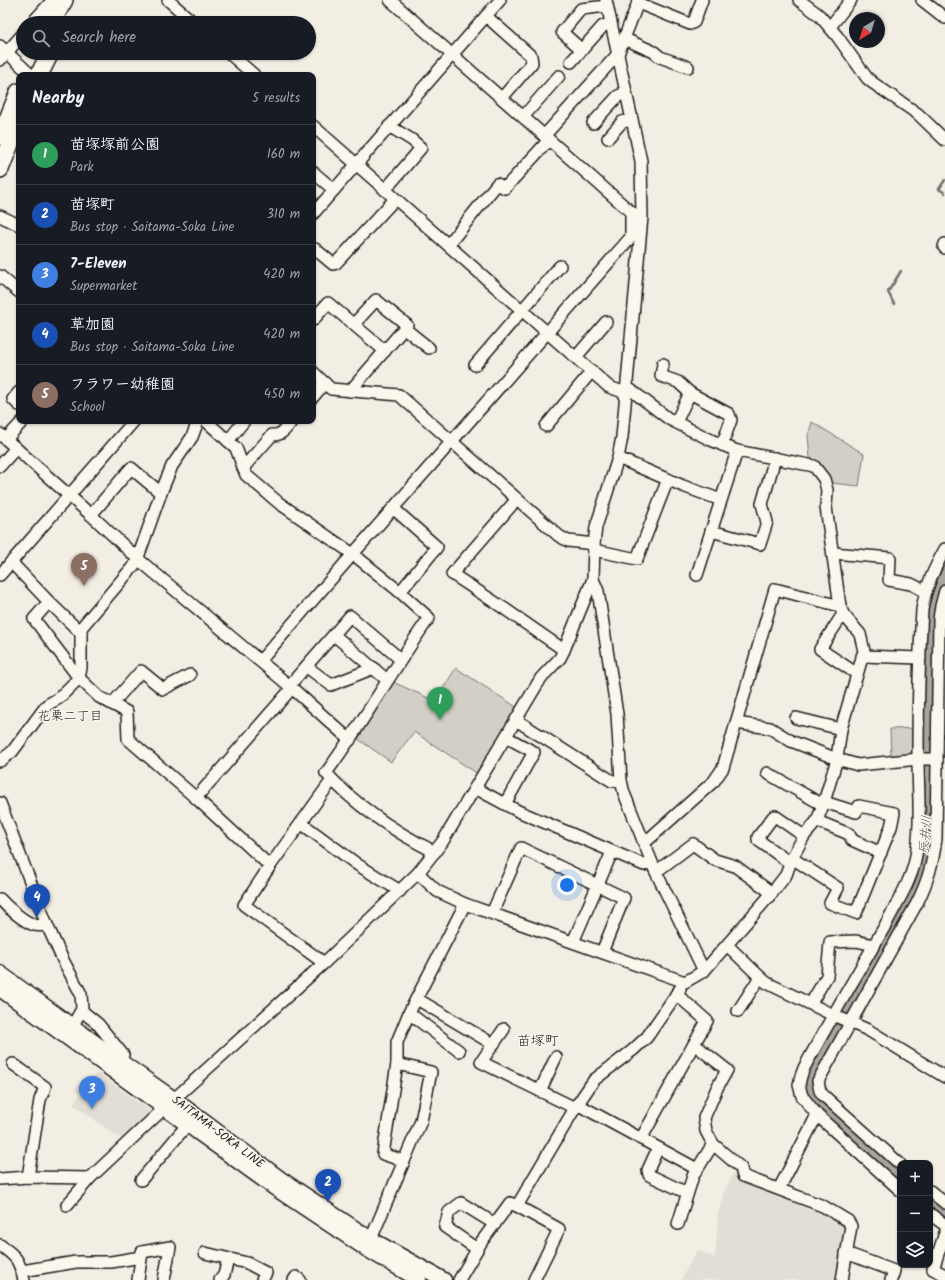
<!DOCTYPE html>
<html lang="en">
<head>
<meta charset="utf-8">
<style>
	body { margin:0; font-family:Kalam,"Klee One",sans-serif; background:#242831; color:#f1f3f6 }
	.controls { position:absolute; right:12px; bottom:12px; display:grid; overflow:hidden; border-radius:8px; box-shadow:0 1px 3px #0004 }
	.controls button { width:36px; height:36px; display:grid; place-items:center; padding:0; border:0; border-bottom:1px solid #363941; background:#171b24; color:#f1f3f6; font:20px sans-serif }
	.compass { position:absolute; left:849px; top:12px; width:36px; height:36px; border-radius:50%; background:#171b24; box-shadow:0 1px 3px #0004; rotate:218deg }
	.you { position:absolute; left:567px; top:885px; width:14px; height:14px; margin:-10px; border:3px solid #fff; border-radius:50%; background:#1a73e8; box-shadow:0 0 0 6px #1a73e833 }
	.badge { display:grid; place-items:center; width:26px; height:26px; border-radius:50%; background:#ea580c; color:#fff; font-size:13px; font-weight:700 }
	.pin { position:absolute; translate:-50% -33px; filter:drop-shadow(0 1px 2px #0008) }
	.pin::after { content:''; position:absolute; top:21px; width:14px; height:12px; background:inherit; clip-path:polygon(0 0,100% 0,50% 100%) }
	.list { margin:0; padding:0; list-style:none }
	h2 { display:flex; justify-content:space-between; align-items:center; height:52px; margin:0; padding:0 16px; font-size:17px }
	h2 small { font-size:13px; font-weight:400; color:#9ea1a6 }
	.list li { display:grid; grid-template-columns:26px 1fr auto; gap:12px; align-items:center; box-sizing:border-box; height:60px; padding:0 16px; border-top:1px solid #363941 }
	.list b { display:block; font-size:15px; white-space:nowrap }
	.list p { margin:0; font-size:13px; white-space:nowrap; color:#9ea1a6 }
	.list em { font-size:13px; font-style:normal; color:#9ea1a6 }
	.icon { flex:none; width:22px; height:22px; fill:none; stroke:currentColor; stroke-width:2; stroke-linecap:round; stroke-linejoin:round }
	.map { position:relative; flex:none; width:945px; height:1280px; overflow:hidden }
	.search { position:absolute; background:#171b24; box-shadow:0 1px 3px #0004; left:16px; top:16px; width:300px; height:44px; display:flex; align-items:center; gap:10px; box-sizing:border-box; padding:0 14px; border-radius:22px; color:#9ea1a6; font-size:15px }
	.panel { position:absolute; background:#171b24; box-shadow:0 1px 3px #0004; left:16px; top:72px; width:300px; height:352px; border-radius:8px }
	.map>svg:first-child { display:block }
	.built { fill:#e2ded5 }
	.green { fill:#d2cfc6; stroke:#777671 }
	.lines { fill:none; stroke-linecap:round; stroke-linejoin:round }
	.stream { stroke:#716f6b; stroke-width:2.5 }
	.river { stroke:#a9a6a0; stroke-width:15 }
	.minor-casing { stroke:#1c1c1c; stroke-width:14 }
	.major-casing { stroke:#1c1c1c; stroke-width:17 }
	.highway-casing { stroke:#1c1c1c; stroke-width:20 }
	.minor { stroke:#fbf7ec; stroke-width:11 }
	.major { stroke:#fbf7ec; stroke-width:14 }
	.highway { stroke:#fbf7ec; stroke-width:17 }
	.labels { text-anchor:middle; dominant-baseline:central; stroke-width:3; stroke-linejoin:round; paint-order:stroke }
	.street-label { font-size:12px; fill:#1c1c1c; stroke:#fbf7ec }
	.neighbourhood-label { font-size:13px; fill:#1c1c1c; stroke:#fbf7ec }
	.water-label { font-size:13px; font-style:italic; fill:#545351; stroke:#fbf7ec }
	.quarter-label { font-size:14px; fill:#1c1c1c; stroke:#fbf7ec }
</style>
</head>
<body>
<div class="map">
<svg width="945" height="1280" viewBox="0 0 945 1280">
	<rect width="100%" height="100%" fill="#f2eee4"/>
	<filter id="ink" filterUnits="userSpaceOnUse"><feTurbulence type="fractalNoise" baseFrequency=".025" numOctaves="2"/><feDisplacementMap in="SourceGraphic" scale="8" xChannelSelector="R" yChannelSelector="G"/><feConvolveMatrix kernelMatrix="1 2 1 2 8 2 1 2 1" color-interpolation-filters="sRGB"/></filter>
	<g filter="url(#ink)">
		<!-- built -->
		<g class="built">
			<polygon points="98,1073 152,1112 153,1115 125,1142 73,1104 80,1094 74,1089"/>
			<polygon points="735,1170 824,1211 848,1226 839,1280 681,1280 697,1250 715,1258 718,1215 723,1194"/>
		</g>
		<!-- green -->
		<g class="green">
			<polygon points="812,422 864,454 859,486 831,483 810,458 808,436"/>
			<polygon points="456,668 518,708 478,774 414,732 391,762 358,739 393,682 435,701"/>
			<polygon points="917,728 913,756 891,757 890,729"/>
		</g>
		<g class="lines">
			<!-- stream -->
			<g class="stream">
				<polyline points="945,180 939,189 945,193"/>
				<polyline points="894,304 888,292 901,271"/>
			</g>
			<!-- river -->
			<g class="river">
				<polyline points="900,1176 853,1136 815,1100 808,1090 807,1082 809,1076 916,886 923,864 928,830 931,608 936,587 945,567"/>
				<polyline points="930,1201 945,1212"/>
			</g>
			<defs>
				<g id="minor">
					<polyline points="168,0 194,23"/>
					<polyline points="390,0 631,212 636,215"/>
					<polyline points="606,0 641,161 642,217 622,437 618,458 596,527 594,544 593,579 598,591 617,714 621,781 624,793 655,870 704,971"/>
					<polyline points="799,0 819,15 837,36 867,78 873,83 918,114 945,140"/>
					<polyline points="922,0 945,18"/>
					<polyline points="638,3 690,24 694,22 702,0"/>
					<polyline points="486,16 531,56 532,63 502,98"/>
					<polyline points="32,23 52,1"/>
					<polyline points="830,27 851,0"/>
					<polyline points="625,39 654,52 660,57 688,67"/>
					<polyline points="0,46 31,75"/>
					<polyline points="582,50 562,32 581,9 607,6"/>
					<polyline points="229,53 254,75"/>
					<polyline points="0,60 23,34"/>
					<polyline points="571,62 603,26 611,24"/>
					<polyline points="523,117 559,76"/>
					<polyline points="593,123 618,96 626,93"/>
					<polyline points="313,126 609,387 626,393"/>
					<polyline points="544,136 618,54 639,0"/>
					<polyline points="608,138 622,122 632,120"/>
					<polyline points="313,172 334,190"/>
					<polyline points="385,190 421,148 412,140 389,126"/>
					<polyline points="313,214 500,0"/>
					<polyline points="0,216 19,225"/>
					<polyline points="945,244 944,247 945,248"/>
					<polyline points="448,245 497,184 505,188 549,140"/>
					<polyline points="313,249 315,249 333,264 336,263 395,199"/>
					<polyline points="0,276 19,292"/>
					<polyline points="313,320 328,303 385,351"/>
					<polyline points="404,328 429,348"/>
					<polyline points="576,357 606,322"/>
					<polyline points="663,364 661,376 678,382 690,393 676,422"/>
					<polyline points="475,365 560,266"/>
					<polyline points="313,372 331,389 399,395 559,536 568,541 594,544"/>
					<polyline points="350,391 407,325 376,300 354,324"/>
					<polyline points="19,392 13,399 19,405"/>
					<polyline points="690,393 729,414 731,420 722,445"/>
					<polyline points="313,397 325,383"/>
					<path d="M206 421 236 448 246 475 279 503 353 554 400 592 429 618C393 669 363 723 326 773 356 806 395 832 435 852"/>
					<polyline points="546,426 592,371"/>
					<polyline points="0,434 91,515 138,559 292,688 350,740"/>
					<polyline points="6,439 23,421"/>
					<polyline points="228,441 244,421"/>
					<polyline points="618,458 683,486 721,500"/>
					<polyline points="0,466 16,448"/>
					<path d="M243 468 272 435C282 436 286 428 292 421"/>
					<polyline points="517,499 452,574 502,607 564,650"/>
					<polyline points="393,508 437,547 400,592"/>
					<polyline points="91,515 131,468 161,493"/>
					<polyline points="711,531 760,544 767,522 762,504 775,458"/>
					<polyline points="594,550 637,559 668,479"/>
					<polyline points="833,553 890,558 889,580 911,584 925,591"/>
					<polyline points="11,562 49,602 81,633"/>
					<polyline points="0,575 134,421"/>
					<polyline points="697,575 737,451"/>
					<polyline points="49,602 34,619 79,678 99,697 127,712 128,739 196,798 270,866"/>
					<polyline points="843,614 820,649 857,674"/>
					<polyline points="334,635 387,680"/>
					<polyline points="862,656 920,658"/>
					<polyline points="260,661 353,554 631,237 631,212"/>
					<polyline points="307,667 331,685 374,668"/>
					<polyline points="289,686 350,616 400,659"/>
					<polyline points="112,704 141,671 163,689 190,675"/>
					<polyline points="796,718 841,729"/>
					<polyline points="516,720 612,781 621,781"/>
					<polyline points="736,723 770,728 791,741 837,759 858,765 919,759 937,759"/>
					<polyline points="0,761 12,752 47,705 59,698 79,678 81,668 81,628 136,563 162,490 172,466 192,437 198,421"/>
					<polyline points="767,773 823,805"/>
					<polyline points="475,788 518,811 644,865 651,862"/>
					<polyline points="196,798 292,688"/>
					<polyline points="0,803 47,925 63,960 81,994 82,1009 69,1032"/>
					<polyline points="505,804 534,752 506,737"/>
					<polyline points="817,821 849,834 852,840 881,853"/>
					<polyline points="301,823 358,865 400,891"/>
					<polyline points="643,841 649,839 714,781 723,768 775,589 840,606"/>
					<polyline points="792,858 838,888 830,903 856,913 891,827 894,813 859,806 856,812 824,802"/>
					<polyline points="790,863 758,840 758,837 773,817 775,816 804,836"/>
					<polyline points="655,870 661,868 693,844 715,860 735,866 772,893"/>
					<polyline points="418,873 437,891 465,904 685,982 704,971 772,893 786,875 792,858 804,836 817,821 824,802 837,759 841,729 864,651 860,634 843,614 840,606 826,507 827,490 824,479 814,466 737,451 711,440 669,419 627,387"/>
					<path d="M0 899C7 907 23 921 34 925 38 926 43 925 47 925"/>
					<polyline points="492,913 521,848 624,898 602,952"/>
					<polyline points="573,942 612,852"/>
					<polyline points="727,945 760,977 767,983 833,1015 868,1030 945,1077"/>
					<polyline points="324,963 244,905 270,866 332,780"/>
					<polyline points="676,994 707,1021 694,1044 727,1070 717,1088 704,1118 706,1131 713,1144 741,1168 743,1176 823,1206 848,1221 851,1226 842,1280"/>
					<polyline points="417,999 493,1044"/>
					<polyline points="811,1003 827,976 830,942 856,941 874,945"/>
					<polyline points="82,1011 98,1024 123,1055 120,1061"/>
					<polyline points="738,1011 760,977"/>
					<polyline points="409,1013 459,1051"/>
					<polyline points="504,1029 481,1062 575,1108"/>
					<polyline points="13,1064 45,1087 40,1100 28,1177"/>
					<polyline points="540,1091 556,1057"/>
					<polyline points="577,1104 697,1169"/>
					<polyline points="641,1139 694,1044"/>
					<polyline points="658,1148 648,1170 649,1175 687,1193"/>
					<polyline points="404,1161 383,1154 397,1064 397,1042 409,1013 465,904"/>
					<path d="M900 1164 824 1096 820 1091 818 1081 917 903C928 881 933 863 936 838L939 619 941 606 945 591"/>
					<polyline points="0,1179 28,1177 90,1178"/>
					<polyline points="141,1180 187,1125"/>
					<polyline points="779,1189 817,1115"/>
					<path d="M900 1190 817 1115 802 1096 799 1085 801 1076 804 1068C830 1019 859 972 886 924 896 904 910 883 915 861 922 827 918 792 918 758 918 709 919 660 922 610 925 588 934 569 945 549"/>
					<polyline points="930,1191 945,1203"/>
					<polyline points="67,1205 90,1178 174,1099 324,963 418,873 443,841 541,678 560,658 564,650 593,579"/>
					<polyline points="517,1206 559,1229 534,1280"/>
					<polyline points="930,1214 945,1225"/>
					<polyline points="678,1224 693,1176 713,1144"/>
					<polyline points="945,1233 933,1269 945,1275"/>
					<polyline points="371,1239 421,1121 431,1072 397,1064"/>
					<path d="M0 1245C17 1257 19 1260 24 1280"/>
					<polyline points="477,1249 445,1227 449,1212 461,1203 495,1224"/>
					<polyline points="205,1253 247,1263 266,1273 262,1280"/>
					<polyline points="846,1253 894,1271 891,1280"/>
					<polyline points="22,1271 76,1262 111,1262 141,1257"/>
					<polyline points="138,1280 142,1252 170,1247 164,1280"/>
					<polyline points="220,1280 224,1275 228,1259"/>
					<polyline points="294,1280 296,1277 300,1280"/>
					<polyline points="459,1280 482,1241 510,1203 517,1206 575,1108 594,1080 633,1050 647,1037 680,989"/>
				</g>
				<g id="major">
					<polyline points="0,973 120,1061 174,1099 281,1179 371,1239 444,1280"/>
					<polyline points="0,989 276,1189 366,1249 419,1280"/>
				</g>
				<g id="highway">
					<polyline points="51,23 64,0"/>
					<polyline points="39,75 50,53"/>
					<polyline points="1,136 19,92"/>
					<polyline points="0,169 19,121"/>
				</g>
			</defs>
			<!-- minor casing -->
			<use href="#minor" class="minor-casing"/>
			<!-- major casing -->
			<use href="#major" class="major-casing"/>
			<!-- highway casing -->
			<use href="#highway" class="highway-casing"/>
			<!-- minor -->
			<use href="#minor" class="minor"/>
			<!-- major -->
			<use href="#major" class="major"/>
			<!-- highway -->
			<use href="#highway" class="highway"/>
		</g>
	</g>
	<g class="labels">
		<!-- street labels -->
		<g class="street-label">
			<text transform="translate(218 1132) rotate(37)">SAITAMA-SOKA LINE</text>
		</g>
		<!-- neighbourhood labels -->
		<g class="neighbourhood-label">
			<text x="70" y="716">花栗二丁目</text>
		</g>
		<!-- water labels -->
		<g class="water-label">
			<text transform="translate(926 835) rotate(-85)">辰井川</text>
		</g>
		<!-- quarter labels -->
		<g class="quarter-label">
			<text x="538" y="1041">苗塚町</text>
		</g>
	</g>
</svg>
<div class="controls">
<button>+</button>
<button>−</button>
<button><svg class="icon" aria-label="layers" viewBox="0 0 24 24"><path d="M12 4l9 5-9 5-9-5zM3 14l9 5 9-5"/></svg></button>
</div>
<svg class="compass" viewBox="-18 -18 36 36"><path d="M0-13l5 13h-10z" fill="#e53935"/><path d="M0 13l5-13h-10z" fill="#9ea1a6"/></svg>
<div class="you"></div>
<div class="pin badge" style="left:440px;top:720px;background:#2e9e5b">1</div>
<div class="pin badge" style="left:328px;top:1202px;background:#1a4fb4">2</div>
<div class="pin badge" style="left:92px;top:1109px;background:#3f7fe0">3</div>
<div class="pin badge" style="left:37px;top:917px;background:#1a4fb4">4</div>
<div class="pin badge" style="left:84px;top:586px;background:#8d6e63">5</div>
<div class="search"><svg class="icon" aria-label="search" viewBox="0 0 24 24"><circle cx="10" cy="10" r="6"/><path d="M15 15l6 6"/></svg>Search here</div>
<section class="panel">
<h2>Nearby<small>5 results</small></h2>
<ul class="list">
<li><span class="badge" style="background:#2e9e5b">1</span><div><b>苗塚塚前公園</b><p>Park</p></div><em>160 m</em></li>
<li><span class="badge" style="background:#1a4fb4">2</span><div><b>苗塚町</b><p>Bus stop · Saitama-Soka Line</p></div><em>310 m</em></li>
<li><span class="badge" style="background:#3f7fe0">3</span><div><b>7-Eleven</b><p>Supermarket</p></div><em>420 m</em></li>
<li><span class="badge" style="background:#1a4fb4">4</span><div><b>草加園</b><p>Bus stop · Saitama-Soka Line</p></div><em>420 m</em></li>
<li><span class="badge" style="background:#8d6e63">5</span><div><b>フラワー幼稚園</b><p>School</p></div><em>450 m</em></li>
</ul>
</section>
</div>
</body>
</html>
